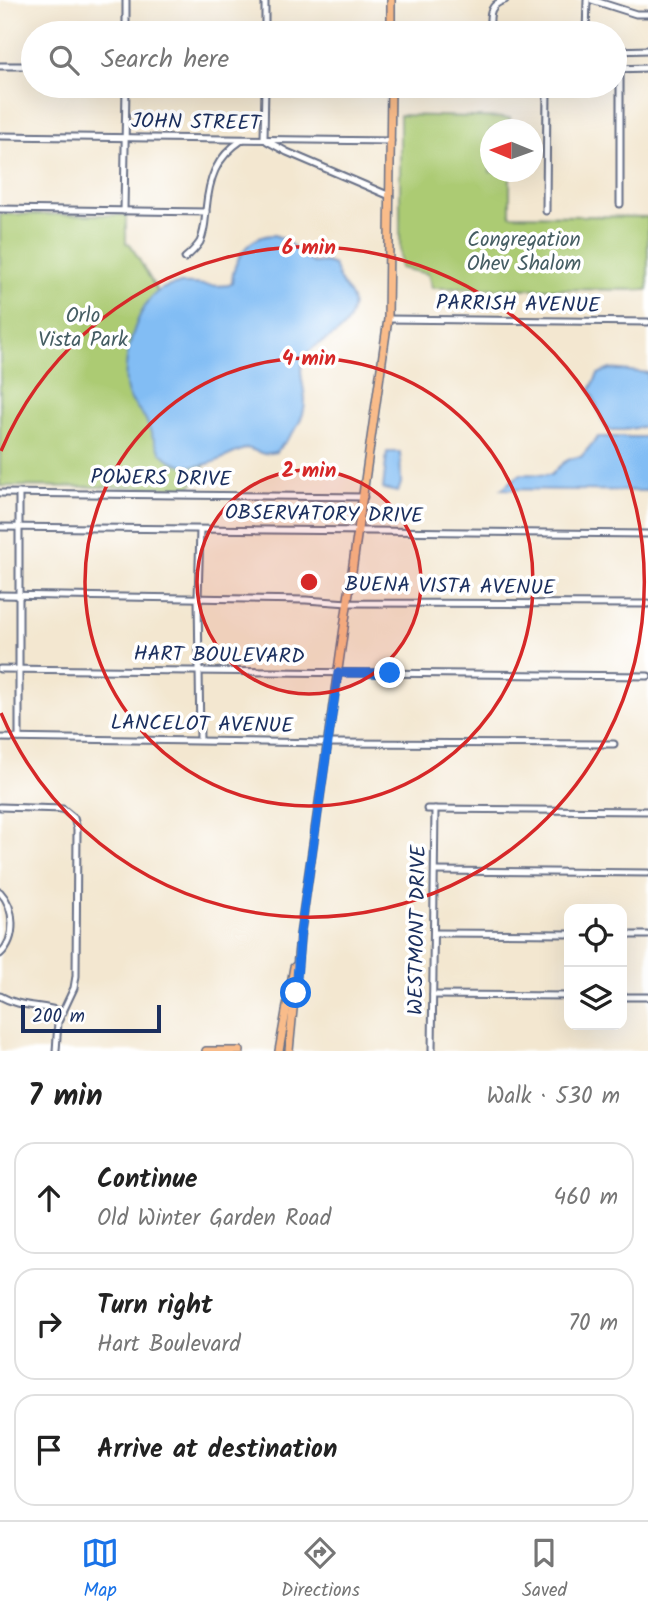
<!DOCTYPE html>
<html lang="en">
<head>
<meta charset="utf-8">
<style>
	body { margin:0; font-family:Kalam,sans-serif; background:#f6f6f6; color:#222 }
	.controls { position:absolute; right:21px; bottom:21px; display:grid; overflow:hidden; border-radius:14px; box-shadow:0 7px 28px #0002 }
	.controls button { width:63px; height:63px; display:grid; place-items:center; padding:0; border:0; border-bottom:2px solid #e0e0e0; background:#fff; color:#222; font:35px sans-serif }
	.compass { position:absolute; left:480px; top:119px; width:63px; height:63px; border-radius:50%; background:#fff; box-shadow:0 7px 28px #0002; rotate:271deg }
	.scale { position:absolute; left:21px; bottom:18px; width:140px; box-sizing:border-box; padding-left:7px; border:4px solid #1b2f5e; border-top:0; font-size:19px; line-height:24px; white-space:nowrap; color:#1b2f5e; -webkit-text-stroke:5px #fff; paint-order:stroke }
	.stop { position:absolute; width:21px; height:21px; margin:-16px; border:5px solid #1a73e8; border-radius:50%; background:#fff }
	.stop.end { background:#1a73e8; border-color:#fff; box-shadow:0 2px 7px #0008 }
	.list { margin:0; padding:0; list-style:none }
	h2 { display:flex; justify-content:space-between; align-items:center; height:91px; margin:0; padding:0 28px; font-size:30px }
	h2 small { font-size:23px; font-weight:400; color:#767676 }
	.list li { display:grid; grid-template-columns:46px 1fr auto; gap:21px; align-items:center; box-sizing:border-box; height:112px; margin:0 14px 14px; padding:0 14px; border:2px solid #e0e0e0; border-radius:21px }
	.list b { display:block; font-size:26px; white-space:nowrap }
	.list p { margin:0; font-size:23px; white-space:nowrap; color:#767676 }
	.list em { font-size:23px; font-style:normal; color:#767676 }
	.icon { flex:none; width:38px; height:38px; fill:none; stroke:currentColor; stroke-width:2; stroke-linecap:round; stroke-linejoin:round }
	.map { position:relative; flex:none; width:648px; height:1051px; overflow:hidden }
	.search { position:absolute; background:#fff; box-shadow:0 7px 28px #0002; left:21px; right:21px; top:21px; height:77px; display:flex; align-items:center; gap:18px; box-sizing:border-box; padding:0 24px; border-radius:38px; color:#767676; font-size:26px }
	.sheet { height:469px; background:#fff }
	nav { display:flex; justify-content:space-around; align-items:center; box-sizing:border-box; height:98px; border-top:2px solid #e0e0e0; background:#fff; font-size:19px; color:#767676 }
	nav a { display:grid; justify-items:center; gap:4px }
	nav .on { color:#1a73e8 }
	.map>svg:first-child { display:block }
	.green { fill:#accb73; stroke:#647d68; stroke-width:2 }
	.water { fill:#82bdf4; stroke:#4e76a9; stroke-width:2 }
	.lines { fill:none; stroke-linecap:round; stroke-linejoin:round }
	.minor-casing { stroke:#676f86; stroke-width:9 }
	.major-casing { stroke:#676f86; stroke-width:10 }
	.minor { stroke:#fff; stroke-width:5 }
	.major { stroke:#f9bc8a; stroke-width:7 }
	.route { stroke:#1a73e8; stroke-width:9 }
	.ring { fill:none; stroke:#d62828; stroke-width:3.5 }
	.labels { text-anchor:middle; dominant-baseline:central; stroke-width:7; stroke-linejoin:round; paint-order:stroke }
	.street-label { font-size:21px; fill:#1b2f5e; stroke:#fff }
	.park-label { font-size:21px; fill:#465e64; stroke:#fff }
	.centre { fill:#d62828; stroke:#fff; stroke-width:3.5 }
	.ring-label { font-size:21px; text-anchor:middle; font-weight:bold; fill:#d62828; stroke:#fff; stroke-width:7; stroke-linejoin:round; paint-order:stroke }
</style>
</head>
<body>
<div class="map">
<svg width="648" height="1051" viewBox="0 0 648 1051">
	<rect width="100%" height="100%" fill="#fff"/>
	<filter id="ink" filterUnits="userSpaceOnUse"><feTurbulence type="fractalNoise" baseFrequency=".0143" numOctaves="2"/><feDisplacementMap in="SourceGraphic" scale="14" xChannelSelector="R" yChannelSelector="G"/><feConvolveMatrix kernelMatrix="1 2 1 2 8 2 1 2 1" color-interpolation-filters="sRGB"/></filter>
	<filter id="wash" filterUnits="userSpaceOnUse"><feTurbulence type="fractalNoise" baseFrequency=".00686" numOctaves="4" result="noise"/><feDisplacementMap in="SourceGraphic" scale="28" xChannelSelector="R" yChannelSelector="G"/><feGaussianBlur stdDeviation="1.57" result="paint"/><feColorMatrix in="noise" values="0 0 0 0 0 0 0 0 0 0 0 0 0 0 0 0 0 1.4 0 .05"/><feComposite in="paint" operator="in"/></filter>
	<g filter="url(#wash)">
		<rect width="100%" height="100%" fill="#f3e7d0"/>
		<!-- green -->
		<g class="green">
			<polygon points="400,115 510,118 510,129 490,130 490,172 510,172 510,215 648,217 648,290 432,288 428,274 400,268"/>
			<polygon points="0,214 126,215 126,243 130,244 177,325 216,447 190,488 0,486"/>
		</g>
		<!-- water -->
		<g class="water">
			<path d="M274 235 282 238 313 263 326 262 334 265C336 270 337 275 340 280 345 291 355 295 352 309 347 340 316 337 304 358 297 371 305 387 305 401 305 422 289 438 276 452L264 454 247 448C229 454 211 467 192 466 159 464 156 444 146 420 141 411 131 403 128 394 119 368 136 304 160 290 183 277 205 289 229 285L232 283C233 260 248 235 274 235Z"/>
			<path d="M610 369 648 373V426L624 430H608C600 420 597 403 590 390L598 374Z"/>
			<path d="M598 437H648V491L501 489 521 474 551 475C560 465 567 457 581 457Z"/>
			<polygon points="387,452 400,452 401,483 398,492 383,489"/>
		</g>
	</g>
	<g filter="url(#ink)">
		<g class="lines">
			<defs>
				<g id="minor">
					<polyline points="592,0 636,14 648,14"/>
					<polyline points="126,33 126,0"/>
					<polyline points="265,33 265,0"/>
					<path d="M490 33C490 17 487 5 505 0"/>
					<polyline points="586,33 587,0"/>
					<polyline points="615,51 648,50"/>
					<polyline points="0,66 33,66"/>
					<polyline points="615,69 648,68"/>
					<polyline points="620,69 620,204"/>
					<polyline points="0,136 391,141"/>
					<polyline points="264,139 265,86"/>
					<polyline points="267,141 287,152 390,196"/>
					<polyline points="0,209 206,212"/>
					<polyline points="124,211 126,86"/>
					<polyline points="546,211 547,86"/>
					<path d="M185 258C191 253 196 248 200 242 205 231 205 221 206 210 209 179 215 158 242 140"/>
					<polyline points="388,319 648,322"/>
					<polyline points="0,493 364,497"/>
					<polyline points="0,527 648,534"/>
					<polyline points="0,595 306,600 348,603 648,604"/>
					<polyline points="0,669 648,676"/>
					<polyline points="0,738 328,743 614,744"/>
					<polyline points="19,738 19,493"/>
					<polyline points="200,740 198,598 200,530"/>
					<polyline points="0,807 63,809 74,818 77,829 76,976 74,988 58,1022 56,1051"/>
					<polyline points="427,809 648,811"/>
					<polyline points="435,871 648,873"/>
					<path d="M0 892C15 908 17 938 0 954"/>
					<polyline points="434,933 569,934"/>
					<polyline points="622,935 648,935"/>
					<polyline points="433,995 569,996"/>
					<path d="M0 996C21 1008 40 1004 63 1012"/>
					<polyline points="622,997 648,997"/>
					<polyline points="432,1051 435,809"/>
				</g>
				<g id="major">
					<polyline points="391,0 391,33"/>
					<polyline points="206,1051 240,1051"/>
					<polyline points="279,1051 294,967"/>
					<polyline points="289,1051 300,936 388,319 391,86"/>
				</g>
			</defs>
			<!-- minor casing -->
			<use href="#minor" class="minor-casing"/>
			<!-- major casing -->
			<use href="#major" class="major-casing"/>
			<!-- minor -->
			<use href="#minor" class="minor"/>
			<!-- major -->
			<use href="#major" class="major"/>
		</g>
	</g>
	<g class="lines" filter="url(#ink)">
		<!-- route -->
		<polyline class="route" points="296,993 300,936 338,673 390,673"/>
	</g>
	<!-- distance rings -->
	<circle cx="309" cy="582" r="112" fill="#d62828" fill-opacity=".12"/>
	<g class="ring">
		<circle cx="309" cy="582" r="112"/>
		<circle cx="309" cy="582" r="224"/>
		<path d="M1 451A335 335 0 1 1 1 713"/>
	</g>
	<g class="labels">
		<!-- street labels -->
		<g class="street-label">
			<text transform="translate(196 123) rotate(1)">JOHN STREET</text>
			<text transform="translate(518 305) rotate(1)">PARRISH AVENUE</text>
			<text transform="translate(161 479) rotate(1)">POWERS DRIVE</text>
			<text transform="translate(324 515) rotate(1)">OBSERVATORY DRIVE</text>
			<text transform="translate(450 587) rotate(1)">BUENA VISTA AVENUE</text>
			<text transform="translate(219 656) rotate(1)">HART BOULEVARD</text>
			<text transform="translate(202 725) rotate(1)">LANCELOT AVENUE</text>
			<text transform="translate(418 930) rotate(-89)">WESTMONT DRIVE</text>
		</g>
		<!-- park labels -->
		<g class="park-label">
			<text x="524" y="240">Congregation<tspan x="524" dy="24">Ohev Shalom</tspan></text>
			<text x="83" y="316">Orlo<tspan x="83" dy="24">Vista Park</tspan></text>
		</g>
	</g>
	<circle cx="309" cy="582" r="10" class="centre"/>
	<g class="ring-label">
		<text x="309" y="254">6 min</text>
		<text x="309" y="365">4 min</text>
		<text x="309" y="477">2 min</text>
	</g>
</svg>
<div class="controls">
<button><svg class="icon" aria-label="locate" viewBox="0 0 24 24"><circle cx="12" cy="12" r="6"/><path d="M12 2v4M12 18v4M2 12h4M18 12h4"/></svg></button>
<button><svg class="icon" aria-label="layers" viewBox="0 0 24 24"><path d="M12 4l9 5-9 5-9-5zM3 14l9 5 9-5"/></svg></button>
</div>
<svg class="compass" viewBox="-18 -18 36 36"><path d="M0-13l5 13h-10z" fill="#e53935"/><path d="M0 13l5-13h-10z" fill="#767676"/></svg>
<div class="scale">200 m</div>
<div class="stop" style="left:296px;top:993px"></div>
<div class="stop end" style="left:390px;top:673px"></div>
<div class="search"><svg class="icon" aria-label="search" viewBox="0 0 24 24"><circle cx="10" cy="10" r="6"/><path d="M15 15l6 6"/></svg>Search here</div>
</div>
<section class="sheet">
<h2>7 min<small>Walk · 530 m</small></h2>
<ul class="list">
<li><svg class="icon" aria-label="ahead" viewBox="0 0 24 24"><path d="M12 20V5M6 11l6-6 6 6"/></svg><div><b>Continue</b><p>Old Winter Garden Road</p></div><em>460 m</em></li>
<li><svg class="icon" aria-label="right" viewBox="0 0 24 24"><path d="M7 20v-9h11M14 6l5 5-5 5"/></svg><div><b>Turn right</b><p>Hart Boulevard</p></div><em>70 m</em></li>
<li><svg class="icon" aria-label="arrive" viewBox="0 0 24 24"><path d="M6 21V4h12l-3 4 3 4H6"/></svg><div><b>Arrive at destination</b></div></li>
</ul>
</section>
<nav>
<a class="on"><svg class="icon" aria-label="map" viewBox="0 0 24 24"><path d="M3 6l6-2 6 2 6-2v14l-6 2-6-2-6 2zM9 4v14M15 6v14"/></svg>Map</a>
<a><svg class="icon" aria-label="directions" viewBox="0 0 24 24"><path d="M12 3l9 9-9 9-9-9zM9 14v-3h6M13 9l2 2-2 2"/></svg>Directions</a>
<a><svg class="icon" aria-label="saved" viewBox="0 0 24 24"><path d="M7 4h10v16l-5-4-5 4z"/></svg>Saved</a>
</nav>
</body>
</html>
